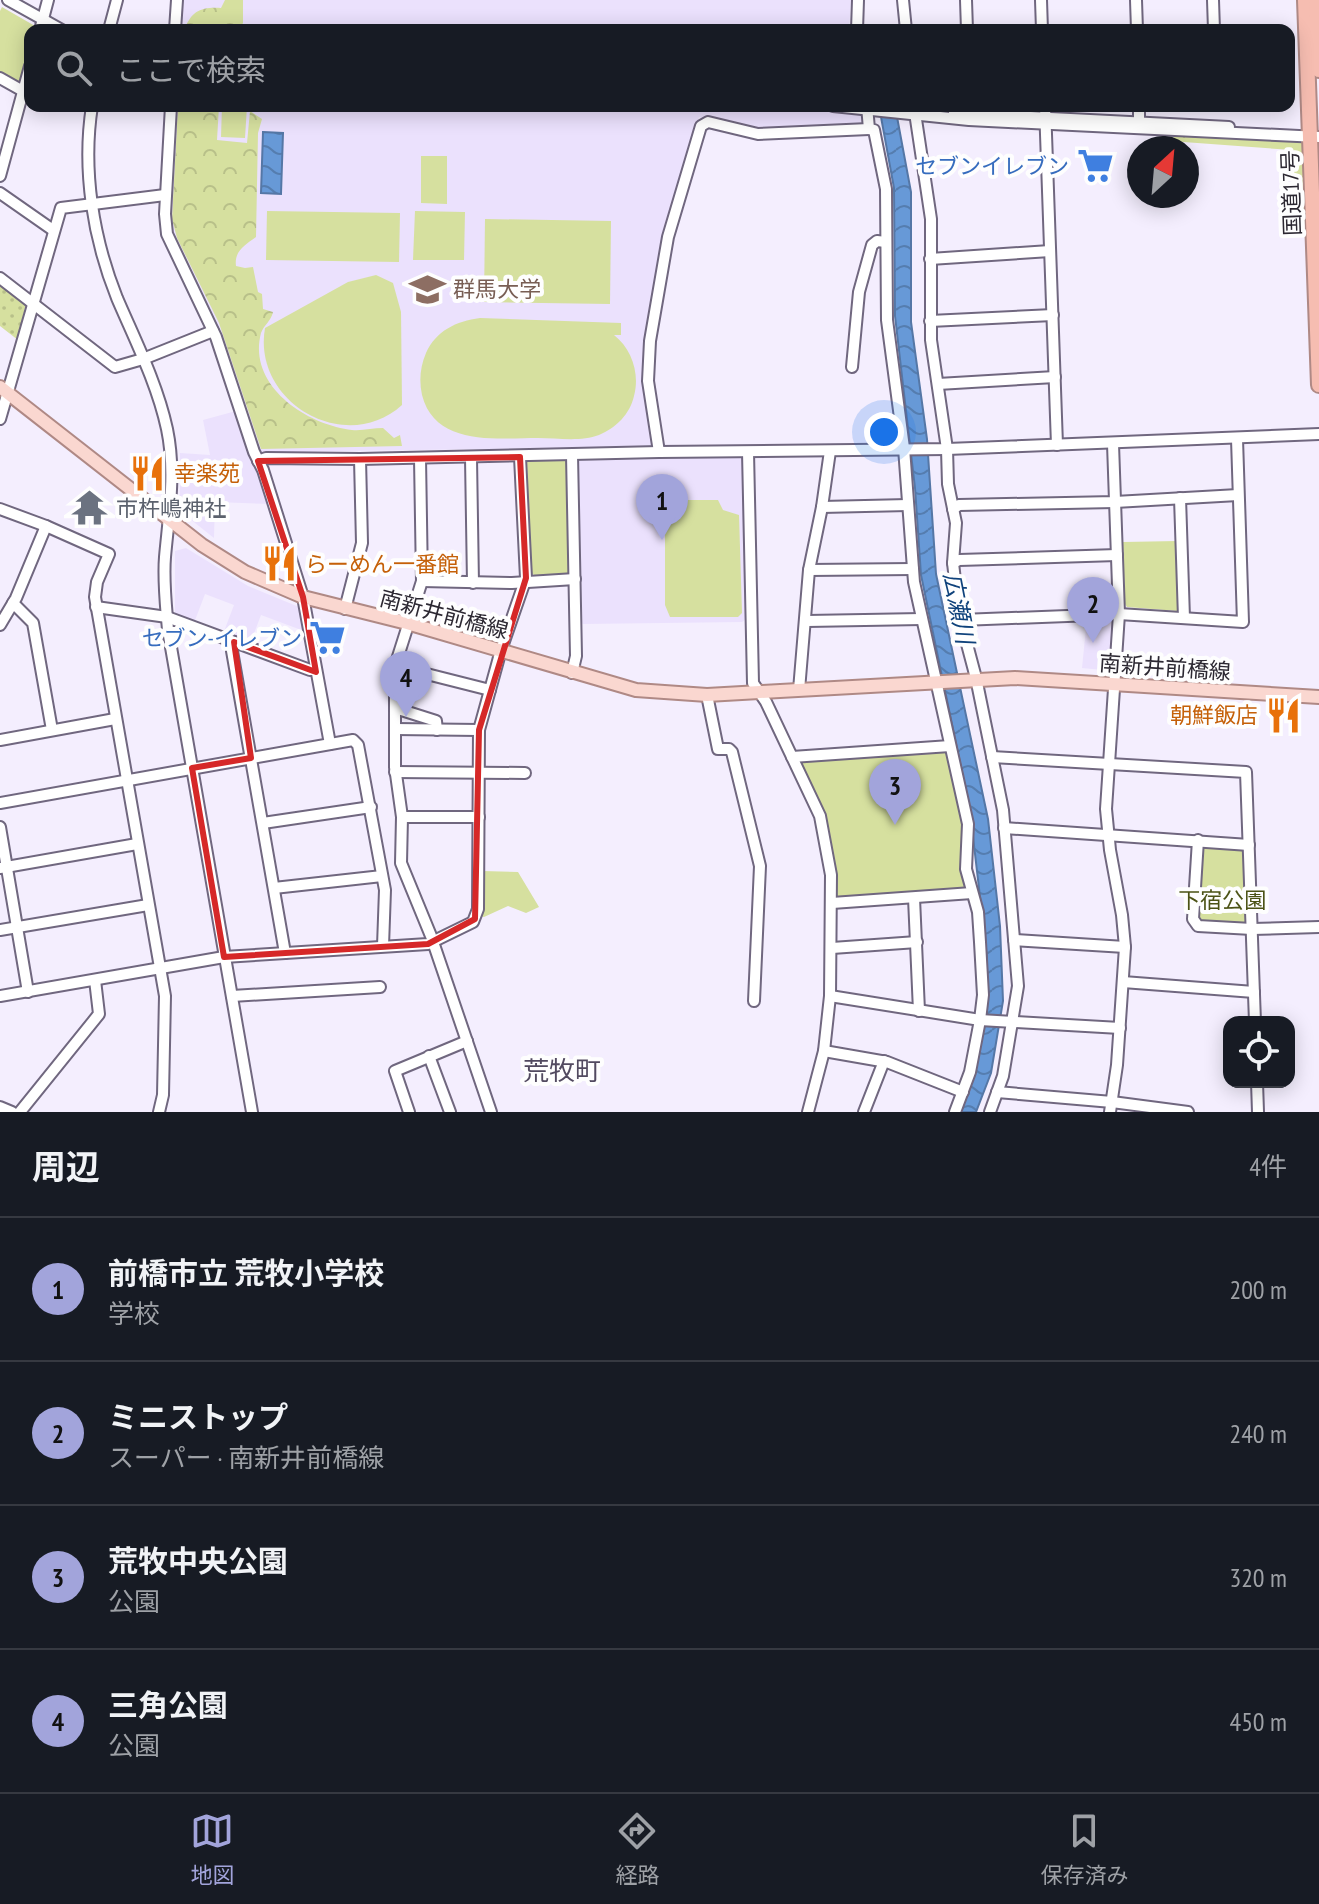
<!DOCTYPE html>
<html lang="ja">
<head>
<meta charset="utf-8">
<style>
	body { margin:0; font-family:"PT Sans Narrow","Noto Sans JP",sans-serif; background:#242831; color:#f1f3f6 }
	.controls { position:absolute; right:24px; bottom:24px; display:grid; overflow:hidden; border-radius:16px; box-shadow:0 4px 20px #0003 }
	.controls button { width:72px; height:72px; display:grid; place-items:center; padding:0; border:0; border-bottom:2px solid #363941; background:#171b24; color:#f1f3f6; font:40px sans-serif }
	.compass { position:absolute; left:1127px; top:136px; width:72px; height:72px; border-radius:50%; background:#171b24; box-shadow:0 4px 20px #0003; rotate:26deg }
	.you { position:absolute; left:884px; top:432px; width:28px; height:28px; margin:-20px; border:6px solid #fff; border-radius:50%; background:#1a73e8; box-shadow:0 0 0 12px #1a73e833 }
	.badge { display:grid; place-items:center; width:52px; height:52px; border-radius:50%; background:#a2a4db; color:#111; font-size:26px; font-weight:700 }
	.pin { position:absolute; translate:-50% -66px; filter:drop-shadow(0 2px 4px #0008) }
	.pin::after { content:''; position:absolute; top:42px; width:28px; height:24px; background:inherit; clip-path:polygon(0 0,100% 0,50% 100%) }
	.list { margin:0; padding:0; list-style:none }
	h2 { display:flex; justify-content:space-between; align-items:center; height:104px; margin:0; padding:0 32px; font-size:34px }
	h2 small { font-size:26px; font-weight:400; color:#9ea1a6 }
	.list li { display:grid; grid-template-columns:52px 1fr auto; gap:24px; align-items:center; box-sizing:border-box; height:144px; padding:0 32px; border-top:2px solid #363941 }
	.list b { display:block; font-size:30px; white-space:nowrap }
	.list p { margin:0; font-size:26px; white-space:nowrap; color:#9ea1a6 }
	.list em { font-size:26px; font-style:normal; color:#9ea1a6 }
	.icon { flex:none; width:44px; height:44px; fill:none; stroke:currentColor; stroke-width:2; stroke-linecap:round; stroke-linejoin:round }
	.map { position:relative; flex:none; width:1319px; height:1112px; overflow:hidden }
	.search { position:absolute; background:#171b24; box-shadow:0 4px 20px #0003; left:24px; right:24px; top:24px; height:88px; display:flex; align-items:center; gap:20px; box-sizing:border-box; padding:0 28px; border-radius:16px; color:#9ea1a6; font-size:30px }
	.sheet { height:680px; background:#171b24 }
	nav { display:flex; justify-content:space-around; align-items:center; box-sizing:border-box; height:112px; border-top:2px solid #363941; background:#171b24; font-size:22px; color:#9ea1a6 }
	nav a { display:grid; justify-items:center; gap:4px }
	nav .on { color:#a2a4db }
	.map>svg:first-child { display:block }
	.built { fill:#ebe1fd }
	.grass { fill:url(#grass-dots) }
	.forest { fill:url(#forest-crowns) }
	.green { fill:#d6e09f }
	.water { fill:url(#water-waves); stroke:#5577a6; stroke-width:2 }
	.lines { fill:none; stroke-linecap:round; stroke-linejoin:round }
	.minor-casing { stroke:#70677f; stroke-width:14 }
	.major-casing { stroke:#af8985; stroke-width:16 }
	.highway-casing { stroke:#af8985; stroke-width:18 }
	.minor { stroke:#fff; stroke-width:10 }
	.major { stroke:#fad7d0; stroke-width:12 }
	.highway { stroke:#f6bdb1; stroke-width:14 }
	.marked { fill:none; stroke:#d62828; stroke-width:6; stroke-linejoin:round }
	.labels { text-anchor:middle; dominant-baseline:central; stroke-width:8; stroke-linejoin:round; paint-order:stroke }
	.shop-label { font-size:22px; fill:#366cbe; stroke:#fefefe; text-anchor:end }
	.street-label { font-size:22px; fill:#2c2832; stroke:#fefefe }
	.education-label { font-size:22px; fill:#785e54; stroke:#fefefe; text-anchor:start }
	.food-label { font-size:22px; fill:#c56008; stroke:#fefefe; text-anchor:start }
	.worship-label { font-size:22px; fill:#5b616d; stroke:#fefefe; text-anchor:start }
	.park-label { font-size:22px; fill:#4c5316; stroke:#fefefe }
	.water-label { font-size:24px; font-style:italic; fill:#0f427b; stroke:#fefefe }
	.quarter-label { font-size:26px; fill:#524a60; stroke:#fefefe }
</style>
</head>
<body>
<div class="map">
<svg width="1319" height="1112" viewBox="0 0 1319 1112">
	<defs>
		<pattern id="grass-dots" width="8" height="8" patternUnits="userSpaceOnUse" patternTransform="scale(2)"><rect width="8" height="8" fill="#d6e09f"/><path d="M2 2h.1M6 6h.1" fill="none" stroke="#b8c089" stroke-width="1.8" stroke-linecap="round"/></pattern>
		<pattern id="forest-crowns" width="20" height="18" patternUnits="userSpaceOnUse" patternTransform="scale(2)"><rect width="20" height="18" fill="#d6e09f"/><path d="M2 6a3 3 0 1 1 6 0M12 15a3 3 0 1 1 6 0" fill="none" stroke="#b8c089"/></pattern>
		<pattern id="water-waves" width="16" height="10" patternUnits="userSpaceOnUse" patternTransform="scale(2)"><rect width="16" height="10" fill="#6799d7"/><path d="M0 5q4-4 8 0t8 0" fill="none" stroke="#557daf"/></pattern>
	</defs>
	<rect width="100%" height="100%" fill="#f4eefe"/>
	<!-- built -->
	<g class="built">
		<polygon points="181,0 851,0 849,30 179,30"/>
		<polygon points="175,106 859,106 862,121 859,124 756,130 699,117 669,217 651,317 653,447 258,452 216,325 174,243 171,227"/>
		<polygon points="236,411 270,504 215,502 214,538 185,515 180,503 180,453 210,455 203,420"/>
		<polygon points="739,455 743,458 747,618 742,622 583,624 579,621 577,462 580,458"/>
		<polygon points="186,548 248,586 299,607 304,631 261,615 250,644 223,634 234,605 205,594 194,623 175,615 175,551"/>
		<polygon points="1087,618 1110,618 1113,621 1110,666 1103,670 1082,668"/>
	</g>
	<!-- grass -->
	<polygon class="grass" points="0,283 26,303 18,340 0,326"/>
	<!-- forest -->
	<g class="forest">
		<path d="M225 0H243V23L239 30H184C192 11 200 7 221 8Z"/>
		<path d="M178 106H219L217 140 247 143 250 111 262 119 258 133 256 237C245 245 234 251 236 266L245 268 253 267 258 292 262 294 263 309 273 312C271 321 264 325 261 333 247 386 307 425 352 430 362 431 373 428 383 428L394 438 400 435 402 446 261 449 219 323 177 238 172 219Z"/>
		<polygon points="1175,136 1308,141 1311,225 1301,224 1298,188 1294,187 1292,150 1170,141"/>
	</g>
	<!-- green -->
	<g class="green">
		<polygon points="2,7 35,26 34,30 30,30 30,46 21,80 16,83 0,74 0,11"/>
		<polygon points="222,106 247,106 245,138 221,137"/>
		<polygon points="421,156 447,156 447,204 421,203"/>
		<polygon points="267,211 400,213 399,262 266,260"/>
		<polygon points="415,211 465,212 464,260 413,260"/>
		<polygon points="485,219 611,221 610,304 484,302"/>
		<path d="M376 275 393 283 401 312 402 405C346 456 252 403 265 328L348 282Z"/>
		<path d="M480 318 621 323V335H614C632 349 640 374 634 396 630 414 616 428 599 435 581 442 557 438 538 438 498 438 435 447 422 395 419 381 420 367 426 353 436 331 456 321 480 318Z"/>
		<polygon points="531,458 567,459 569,462 571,571 568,575 534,575 530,572 527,462"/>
		<polygon points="665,500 718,500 723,510 739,515 742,613 738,617 670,617 665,605"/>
		<polygon points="1178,541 1179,608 1177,611 1127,607 1125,604 1123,542"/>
		<polygon points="946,751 963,820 966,885 963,891 837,898 835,879 799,763 802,758"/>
		<polygon points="1203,844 1240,847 1243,853 1246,923 1244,925 1200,922 1197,919"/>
		<polygon points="482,871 518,872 539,907 526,913 508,906 484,917 480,916"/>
	</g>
	<!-- water -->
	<g class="water">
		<polygon points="879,106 895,106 911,192 911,322 927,439 936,574 988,819 1000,926 1003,1001 991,1073 976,1112 959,1112 987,999 987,957 970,811 921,575 915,488 895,316 894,188"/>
		<polygon points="263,132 283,133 281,194 261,193"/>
	</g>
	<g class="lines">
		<defs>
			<g id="minor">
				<polyline points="8,0 62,30"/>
				<polyline points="903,0 906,30"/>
				<polyline points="966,0 967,30"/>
				<polyline points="1041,0 1042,30"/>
				<polyline points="1136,0 1137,30"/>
				<polyline points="1213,0 1214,30"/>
				<polyline points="40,30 48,0"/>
				<polyline points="109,30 117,0"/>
				<polyline points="175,30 177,0"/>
				<polyline points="857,30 858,0"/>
				<polyline points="0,78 23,91"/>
				<path d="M92 106C82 170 93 238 117 298 135 340 157 383 167 429 176 472 169 513 165 557 163 581 166 605 168 630L252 1112"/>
				<polyline points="171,106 165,214 167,234 216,337 254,452 263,470 303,597 330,744"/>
				<polyline points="833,106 969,120 1319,137"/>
				<polyline points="867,106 869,129 874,130 886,189 887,320 904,448 914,582 968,824 966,869 978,912 980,942 983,995 980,1020 970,1072 955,1112"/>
				<polyline points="914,106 931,219 931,340 947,449 948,484 956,523 953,563 959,614 976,678 1003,810 1018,986 1003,1076 990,1112"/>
				<polyline points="1045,106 1057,445"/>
				<polyline points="1139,106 1139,122"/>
				<polyline points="954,113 1229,127"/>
				<polyline points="0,176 30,66"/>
				<polyline points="0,193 53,230"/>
				<polyline points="930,259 1050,251"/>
				<polyline points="0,278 115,367 143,359 213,331"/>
				<polyline points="930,321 1053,315"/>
				<polyline points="852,367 859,292 872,245 877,241 886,242"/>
				<polyline points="938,384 1055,377"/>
				<polyline points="0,419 61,208 165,195"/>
				<polyline points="659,452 648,381 650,341 668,237 701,126 708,122 758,134 869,129"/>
				<polyline points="748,452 753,683 766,702 820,816 831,875 830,996 824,1051 808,1112"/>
				<polyline points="572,455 576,656 572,673"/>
				<polyline points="420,458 422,581 395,666 395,767 402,817 401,863 431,936 491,1112"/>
				<polyline points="471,458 473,583"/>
				<polyline points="258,461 266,458 360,459 659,452 947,449 1319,434"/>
				<polyline points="1180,498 1184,618"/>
				<polyline points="822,507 908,505"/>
				<polyline points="0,509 46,526 109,554 97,582 95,597 165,996 163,1095 159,1112"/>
				<polyline points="953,509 959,505 1115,502 1238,495"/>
				<polyline points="953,563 959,560 1117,555"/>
				<polyline points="809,570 913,569"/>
				<polyline points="422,581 512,583 575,579"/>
				<polyline points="13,603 33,623 52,730"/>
				<polyline points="96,607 167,617 310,670 316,670"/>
				<polyline points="345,609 362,543 360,459"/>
				<polyline points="961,620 1119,614 1243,622 1237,439"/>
				<polyline points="807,621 922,619"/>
				<polyline points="0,625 16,598 46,526"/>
				<polyline points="234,642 232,651 285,953"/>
				<polyline points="395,666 490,690"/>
				<polyline points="799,690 809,570 822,507 830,451"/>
				<polyline points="707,695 718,749 729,749 732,752 760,866 754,1001"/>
				<polyline points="395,708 436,721 437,730"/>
				<polyline points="395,729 479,730"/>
				<polyline points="0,740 115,719"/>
				<polyline points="792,757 950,746"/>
				<polyline points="992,757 1246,772 1255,1022"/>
				<polyline points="395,772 525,773"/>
				<polyline points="0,803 353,740 358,745 385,890 383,946"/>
				<polyline points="402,817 479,817"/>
				<polyline points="263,823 371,807"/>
				<polyline points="0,827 28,992"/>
				<polyline points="1004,828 1249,845"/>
				<polyline points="1198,840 1193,919 1198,926 1252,929 1319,927"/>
				<polyline points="0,868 137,844"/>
				<polyline points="274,888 382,876"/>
				<polyline points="914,898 919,1011"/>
				<polyline points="832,903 972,893"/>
				<polyline points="0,930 148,905"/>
				<polyline points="1014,940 1125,947"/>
				<polyline points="832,948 917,942"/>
				<polyline points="1123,982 1254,992"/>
				<polyline points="0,996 224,957 428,944 473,922 478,909 479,730 501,650 526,578 520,457"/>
				<polyline points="232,996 380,987"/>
				<polyline points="830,996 980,1020 1120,1028"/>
				<polyline points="824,1051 887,1062 963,1092"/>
				<polyline points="429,1056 450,1112"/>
				<polyline points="1257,1082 1258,1112"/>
				<polyline points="997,1092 1112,1102 1188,1112"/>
				<polyline points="0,1107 12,1112"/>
				<polyline points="20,1112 99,1014 95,980"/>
				<polyline points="409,1112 395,1071 467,1041"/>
				<polyline points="864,1112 884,1061"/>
				<polyline points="1110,1112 1117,1065 1125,947 1122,915 1110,850 1106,809 1119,614 1113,444"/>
			</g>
			<polyline id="major" points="0,387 202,545 245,572 303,597 407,623 636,690 707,695 1015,678 1319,697"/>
			<g id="highway">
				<polyline points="1305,0 1319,385"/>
				<polyline points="1316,0 1319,70"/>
			</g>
		</defs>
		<!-- minor casing -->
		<use href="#minor" class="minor-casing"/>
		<!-- major casing -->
		<use href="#major" class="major-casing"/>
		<!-- highway casing -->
		<use href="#highway" class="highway-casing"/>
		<!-- minor -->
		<use href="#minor" class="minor"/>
		<!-- major -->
		<use href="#major" class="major"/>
		<!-- highway -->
		<use href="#highway" class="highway"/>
	</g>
	<!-- marked area -->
	<path class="marked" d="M520 457 526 578 479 730 475 919 428 944 224 957 192 768 251 758 234 642 316 672 303 597 258 461Z"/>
	<!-- icons -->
	<defs>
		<symbol id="supermarket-bare" viewBox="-9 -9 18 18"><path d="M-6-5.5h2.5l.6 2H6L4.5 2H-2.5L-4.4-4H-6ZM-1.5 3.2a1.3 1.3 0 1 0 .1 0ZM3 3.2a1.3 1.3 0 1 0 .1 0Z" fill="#3f7fe0" stroke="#fefefe" stroke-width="2.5" paint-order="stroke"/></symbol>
		<symbol id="university-bare" viewBox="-9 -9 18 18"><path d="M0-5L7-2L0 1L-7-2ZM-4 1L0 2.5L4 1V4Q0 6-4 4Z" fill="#8d6e63" stroke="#fefefe" stroke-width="2.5" paint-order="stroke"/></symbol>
		<symbol id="restaurant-bare" viewBox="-9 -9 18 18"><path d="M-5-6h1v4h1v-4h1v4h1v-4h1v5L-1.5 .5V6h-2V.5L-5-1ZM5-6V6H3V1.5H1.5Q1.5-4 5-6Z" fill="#e8710a" stroke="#fefefe" stroke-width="2.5" paint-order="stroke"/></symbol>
		<symbol id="temple-bare" viewBox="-9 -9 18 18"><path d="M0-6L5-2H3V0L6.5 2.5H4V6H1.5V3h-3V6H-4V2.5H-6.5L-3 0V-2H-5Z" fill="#6b7280" stroke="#fefefe" stroke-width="2.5" paint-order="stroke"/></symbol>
	</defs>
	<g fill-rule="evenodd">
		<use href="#supermarket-bare" x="1070" y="140" width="51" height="51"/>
		<use href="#university-bare" x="402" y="264" width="51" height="51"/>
		<use href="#restaurant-bare" x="122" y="448" width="51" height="51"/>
		<use href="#temple-bare" x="64" y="482" width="51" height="51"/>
		<use href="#restaurant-bare" x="254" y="538" width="51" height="51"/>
		<use href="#supermarket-bare" x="302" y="612" width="51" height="51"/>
		<use href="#restaurant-bare" x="1258" y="690" width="51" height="51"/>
	</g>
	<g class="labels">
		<!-- shop labels -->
		<g class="shop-label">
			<text x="1069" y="166">セブンイレブン</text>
			<text x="302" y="638">セブン-イレブン</text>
		</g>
		<!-- street labels -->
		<g class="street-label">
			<text transform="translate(1291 193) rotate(-92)">国道17号</text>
			<text transform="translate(444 614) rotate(15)">南新井前橋線</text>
			<text transform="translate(1165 667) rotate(4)">南新井前橋線</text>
		</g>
		<!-- education labels -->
		<g class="education-label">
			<text x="453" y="289">群馬大学</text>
		</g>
		<!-- food labels -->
		<g class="food-label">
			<text x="174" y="473">幸楽苑</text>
			<text x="305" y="564">らーめん一番館</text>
			<text x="1258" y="715" text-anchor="end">朝鮮飯店</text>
		</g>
		<!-- worship labels -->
		<g class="worship-label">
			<text x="116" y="508">市杵嶋神社</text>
		</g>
		<!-- park labels -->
		<g class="park-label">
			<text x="1222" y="900">下宿公園</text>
		</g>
		<!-- water labels -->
		<g class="water-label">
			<text transform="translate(959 608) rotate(79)">広瀬川</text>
		</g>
		<!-- quarter labels -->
		<g class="quarter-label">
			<text x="562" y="1070">荒牧町</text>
		</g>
	</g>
</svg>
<div class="controls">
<button><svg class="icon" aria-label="locate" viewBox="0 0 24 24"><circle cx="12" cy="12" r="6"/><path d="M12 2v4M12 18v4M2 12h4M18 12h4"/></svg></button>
</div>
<svg class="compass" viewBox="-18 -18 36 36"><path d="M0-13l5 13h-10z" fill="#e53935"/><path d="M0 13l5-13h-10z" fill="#9ea1a6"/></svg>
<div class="you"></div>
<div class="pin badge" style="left:662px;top:540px">1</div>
<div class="pin badge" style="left:1093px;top:643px">2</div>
<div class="pin badge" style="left:895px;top:825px">3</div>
<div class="pin badge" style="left:406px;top:717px">4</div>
<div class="search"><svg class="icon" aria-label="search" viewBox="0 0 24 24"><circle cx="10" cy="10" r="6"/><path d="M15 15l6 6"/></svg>ここで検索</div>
</div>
<section class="sheet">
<h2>周辺<small>4件</small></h2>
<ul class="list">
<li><span class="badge">1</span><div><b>前橋市立 荒牧小学校</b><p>学校</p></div><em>200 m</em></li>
<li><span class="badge">2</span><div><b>ミニストップ</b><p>スーパー · 南新井前橋線</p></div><em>240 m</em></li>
<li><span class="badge">3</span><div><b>荒牧中央公園</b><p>公園</p></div><em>320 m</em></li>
<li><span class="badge">4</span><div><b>三角公園</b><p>公園</p></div><em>450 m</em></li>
</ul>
</section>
<nav>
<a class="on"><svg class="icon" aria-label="map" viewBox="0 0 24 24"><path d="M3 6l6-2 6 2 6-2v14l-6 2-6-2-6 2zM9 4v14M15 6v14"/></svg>地図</a>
<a><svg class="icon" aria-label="directions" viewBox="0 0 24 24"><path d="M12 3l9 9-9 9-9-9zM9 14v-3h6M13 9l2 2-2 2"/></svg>経路</a>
<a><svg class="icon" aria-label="saved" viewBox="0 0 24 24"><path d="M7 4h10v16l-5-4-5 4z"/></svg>保存済み</a>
</nav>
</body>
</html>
